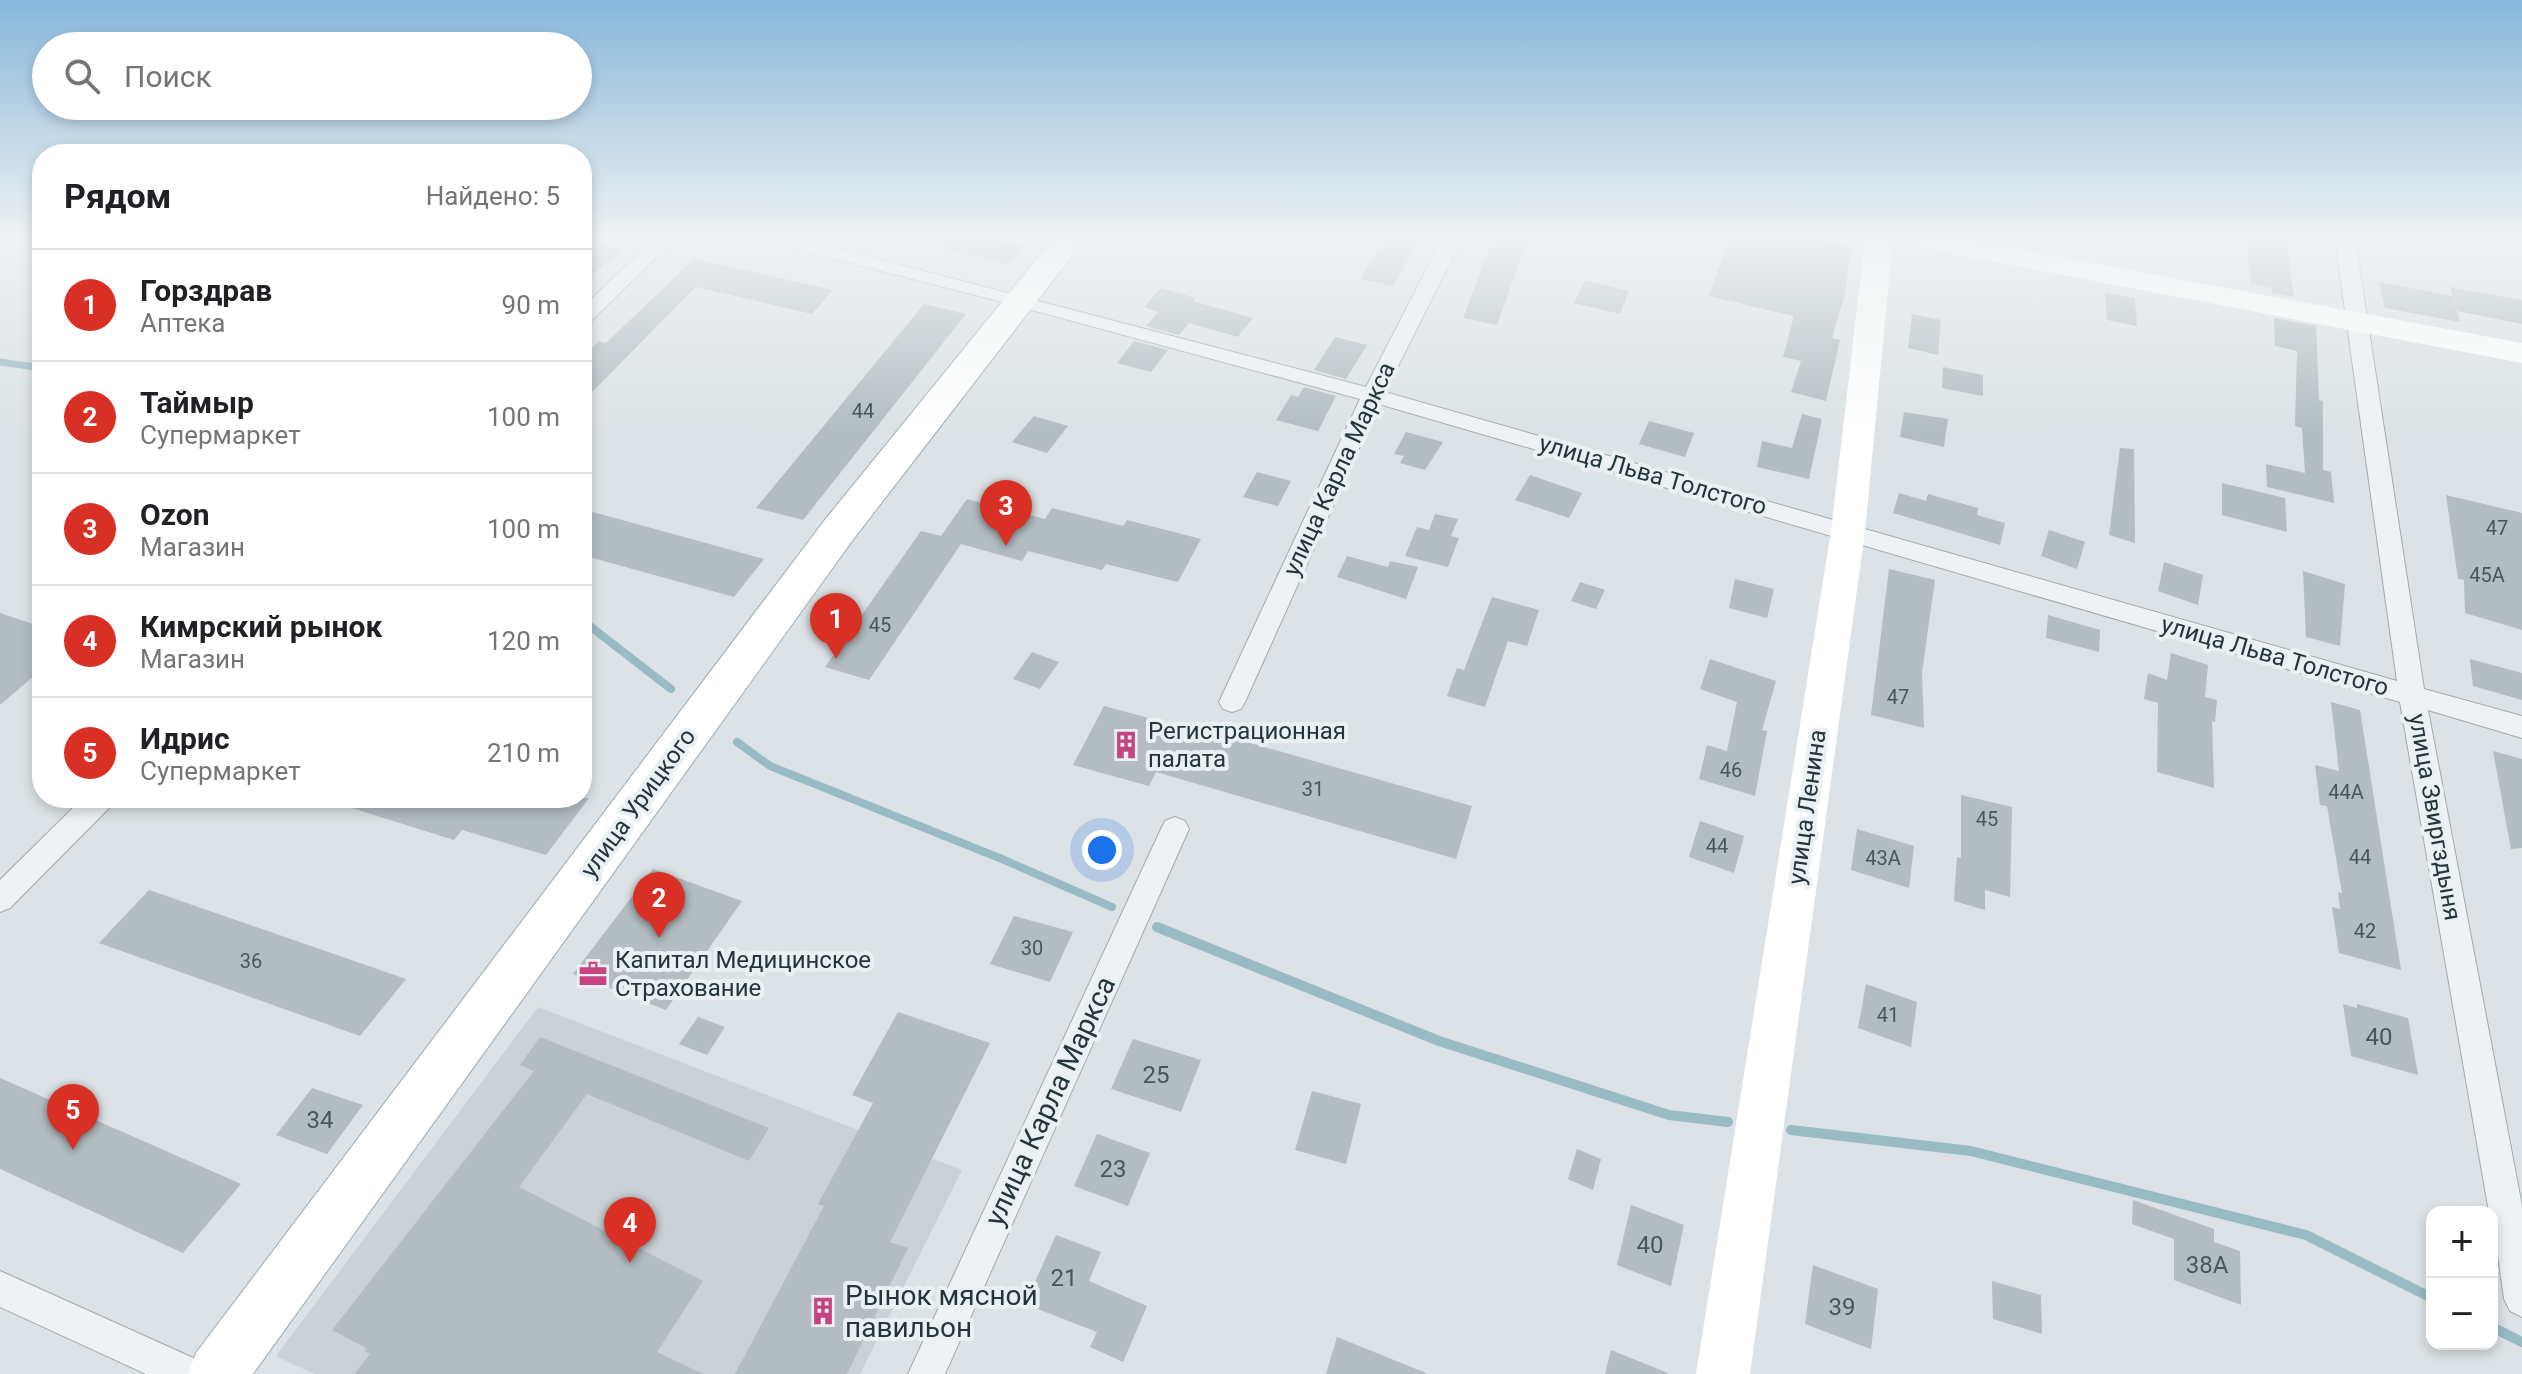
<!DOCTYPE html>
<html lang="ru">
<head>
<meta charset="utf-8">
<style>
	body { margin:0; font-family:Roboto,sans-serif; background:#f6f6f6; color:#202124 }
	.controls { position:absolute; right:24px; bottom:24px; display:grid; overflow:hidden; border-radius:16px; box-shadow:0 4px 12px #0003 }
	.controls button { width:72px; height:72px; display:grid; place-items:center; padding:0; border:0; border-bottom:2px solid #e0e0e0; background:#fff; color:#202124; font:40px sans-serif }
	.you { position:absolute; left:1102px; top:850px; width:28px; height:28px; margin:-20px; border:6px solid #fff; border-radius:50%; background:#1a73e8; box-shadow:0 0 0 12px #1a73e833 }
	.badge { display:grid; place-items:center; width:52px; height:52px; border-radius:50%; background:#d93025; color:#fff; font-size:26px; font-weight:700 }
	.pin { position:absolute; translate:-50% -66px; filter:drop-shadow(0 2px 4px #0008) }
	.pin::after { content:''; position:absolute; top:42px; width:28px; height:24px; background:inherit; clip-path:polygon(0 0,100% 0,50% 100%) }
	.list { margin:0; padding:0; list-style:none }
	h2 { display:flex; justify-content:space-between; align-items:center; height:104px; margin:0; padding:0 32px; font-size:34px }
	h2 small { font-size:26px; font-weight:400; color:#757577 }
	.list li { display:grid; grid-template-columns:52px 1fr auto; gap:24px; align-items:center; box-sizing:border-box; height:112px; padding:0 32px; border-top:2px solid #e0e0e0 }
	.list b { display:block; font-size:30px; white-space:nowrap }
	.list p { margin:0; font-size:26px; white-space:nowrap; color:#757577 }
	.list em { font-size:26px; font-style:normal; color:#757577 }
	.icon { flex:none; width:44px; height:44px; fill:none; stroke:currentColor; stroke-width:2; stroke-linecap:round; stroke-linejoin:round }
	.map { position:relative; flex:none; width:2522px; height:1374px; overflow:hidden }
	.search { position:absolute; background:#fff; box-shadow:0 4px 12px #0003; left:32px; top:32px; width:560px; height:88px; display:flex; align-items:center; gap:20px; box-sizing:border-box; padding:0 28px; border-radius:44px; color:#757577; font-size:30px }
	.panel { position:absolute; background:#fff; box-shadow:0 4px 12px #0003; left:32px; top:144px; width:560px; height:664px; border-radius:32px }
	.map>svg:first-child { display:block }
	.built { fill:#cad2d7 }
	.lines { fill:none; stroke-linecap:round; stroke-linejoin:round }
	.stream-far2 { stroke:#98bbc4; stroke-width:7 }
	.stream-far1 { stroke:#98bbc4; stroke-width:8 }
	.stream { stroke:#98bbc4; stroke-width:10 }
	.building { fill:#b3bdc2 }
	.street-casing { stroke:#a2aaaf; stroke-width:2 }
	.primary-casing { stroke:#9caab0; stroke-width:2 }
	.street { fill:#eef2f4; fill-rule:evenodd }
	.secondary { fill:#fff; fill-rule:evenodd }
	.primary { fill:#fff; fill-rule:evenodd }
	.labels { text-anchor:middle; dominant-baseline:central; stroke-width:8; stroke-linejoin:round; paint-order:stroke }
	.number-label { font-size:20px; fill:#49565d }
	.street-label { font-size:24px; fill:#26343b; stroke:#ebf1f3 }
	.poi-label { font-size:24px; fill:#26343b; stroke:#ebf1f3; text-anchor:start }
	.near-number-label { font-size:24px; fill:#49565d }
	.near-street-label { font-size:28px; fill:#26343b; stroke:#ebf1f3 }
	.near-poi-label { font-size:28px; fill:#26343b; stroke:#ebf1f3; text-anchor:start }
</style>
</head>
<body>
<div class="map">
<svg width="2522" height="1374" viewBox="0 0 2522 1374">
	<rect width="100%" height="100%" fill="#dce2e5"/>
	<!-- built -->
	<polygon class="built" points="538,1007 962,1170 860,1374 314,1374 276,1356"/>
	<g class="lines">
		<!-- stream-far2 -->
		<polyline class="stream-far2" points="0,362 42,368"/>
		<!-- stream-far1 -->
		<g class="stream-far1">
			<polyline points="582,620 671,689"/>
			<polyline points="737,742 770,766 1002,859 1112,907"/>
		</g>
		<!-- stream -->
		<g class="stream">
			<polyline points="1157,927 1439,1041 1669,1115 1728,1122"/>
			<polyline points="1791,1130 1971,1151 2306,1235 2432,1298"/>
			<polyline points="2492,1327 2522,1342"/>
		</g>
	</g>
	<!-- building -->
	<g class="building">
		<polygon points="940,239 993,239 1024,246 1008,264 939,247"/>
		<polygon points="1384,239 1419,239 1393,286 1361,279"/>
		<polygon points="1493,239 1528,239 1497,325 1463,318"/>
		<polygon points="1729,239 1811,239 1851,246 1845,294 1832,338 1840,340 1826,401 1791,392 1801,361 1783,357 1794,316 1709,296"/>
		<polygon points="2247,239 2286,239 2294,297 2272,293 2272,288 2251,284"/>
		<polygon points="599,243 623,251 582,282 582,256"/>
		<polygon points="694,259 833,290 812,314 696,287 582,402 582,359 599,341 606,343"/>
		<polygon points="1585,280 1629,291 1620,314 1574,303"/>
		<polygon points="2379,282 2452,296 2460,322 2385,308"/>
		<polygon points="2450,287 2522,300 2522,324 2457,311"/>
		<polygon points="1161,288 1196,298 1193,301 1253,318 1238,337 1189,323 1179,335 1146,326 1158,312 1144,307"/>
		<polygon points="2105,293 2135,298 2137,326 2107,320"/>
		<polygon points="924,304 966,314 803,520 756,508"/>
		<polygon points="1912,314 1941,320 1938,355 1908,348"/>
		<polygon points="2274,318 2316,326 2319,400 2323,401 2323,470 2331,472 2334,503 2267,487 2266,464 2305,473 2302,428 2295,426 2297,351 2275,346"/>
		<polygon points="1335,337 1367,345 1346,379 1314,370"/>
		<polygon points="1134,341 1168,350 1151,372 1117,363"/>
		<polygon points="1943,367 1983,375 1983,396 1942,388"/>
		<polygon points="1304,387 1336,396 1318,431 1276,420 1291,395 1298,397"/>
		<polygon points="1904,412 1948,419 1944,447 1900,437"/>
		<polygon points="1802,414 1822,419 1809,479 1757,467 1762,441 1792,448"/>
		<polygon points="1034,416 1068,426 1047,453 1012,442"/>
		<polygon points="1649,421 1694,433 1685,457 1639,444"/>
		<polygon points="1406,432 1443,442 1425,470 1400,463 1404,456 1394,454"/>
		<polygon points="2120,448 2134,449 2135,543 2109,535"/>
		<polygon points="1257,472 1291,481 1278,506 1243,497"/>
		<polygon points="1530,475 1582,493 1569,518 1515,500"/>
		<polygon points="2222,483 2285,498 2287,532 2222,515"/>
		<polygon points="1899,493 1926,501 1928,494 1978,508 1977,515 2005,523 2000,545 1893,513"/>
		<polygon points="2446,495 2522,513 2522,630 2465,613 2464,580 2458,579"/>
		<polygon points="967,499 1045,519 1052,508 1123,526 1127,520 1201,539 1178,582 1106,564 1102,570 1028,551 1022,561 961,544 869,680 825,667 921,531 941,536"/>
		<polygon points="582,509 764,559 734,597 582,555"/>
		<polygon points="1435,514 1458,519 1451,536 1459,538 1448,567 1405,556 1417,527 1429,530"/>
		<polygon points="2049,530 2085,542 2077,569 2041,556"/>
		<polygon points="1347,556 1388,567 1390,561 1418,567 1406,599 1337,577"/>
		<polygon points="2164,562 2203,575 2198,605 2158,591"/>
		<polygon points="1889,569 1935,580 1922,672 1924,728 1871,715"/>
		<polygon points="2303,571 2345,584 2340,646 2306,637"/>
		<polygon points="1735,579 1774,589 1767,618 1729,608"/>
		<polygon points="1580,582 1605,590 1596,609 1571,601"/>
		<polygon points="1492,597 1539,610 1527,646 1508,641 1485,707 1447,696 1457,668 1464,670"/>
		<polygon points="0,613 42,627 42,669 0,705"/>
		<polygon points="2048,615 2100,630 2099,652 2046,638"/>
		<polygon points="1032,652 1059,662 1040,689 1013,679"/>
		<polygon points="2171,653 2208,665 2205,697 2217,700 2215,722 2212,721 2214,788 2157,772 2158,703 2144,699 2148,673 2167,680"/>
		<polygon points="1710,659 1776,681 1762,730 1767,731 1755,796 1699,779 1707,745 1727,751 1737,702 1700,689"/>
		<polygon points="2470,659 2522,673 2522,700 2473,686"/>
		<polygon points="2331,702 2360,710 2401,970 2339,953 2332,907 2340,909 2338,892 2342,893 2327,806 2320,805 2315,765 2339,771"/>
		<polygon points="1104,706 1178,726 1180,723 1472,806 1456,859 1156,772 1149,786 1073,765"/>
		<polygon points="2493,751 2522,759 2522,848 2511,849"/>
		<polygon points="1961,795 2012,807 2010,897 1985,890 1985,910 1954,901 1957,857 1961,858"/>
		<polygon points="337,798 589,798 546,855 462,830 454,840 336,803"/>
		<polygon points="1700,821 1744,836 1734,873 1689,857"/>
		<polygon points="1857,829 1914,846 1909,888 1851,870"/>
		<polygon points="653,869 742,901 666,1010 573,974"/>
		<polygon points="149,890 406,979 360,1036 99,943"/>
		<polygon points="1014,916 1073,932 1050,982 990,964"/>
		<polygon points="1866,984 1917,1002 1911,1047 1858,1028"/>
		<polygon points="2343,1004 2357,1008 2357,1004 2408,1018 2418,1075 2351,1056"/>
		<polygon points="898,1012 990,1043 890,1242 908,1248 847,1374 735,1374 824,1206 818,1204 873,1103 852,1095"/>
		<polygon points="698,1017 725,1027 707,1055 679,1044"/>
		<polygon points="540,1037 769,1128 749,1161 587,1094 519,1187 703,1281 657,1352 703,1374 354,1374 370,1354 364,1351 366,1348 332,1330 534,1071 520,1065"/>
		<polygon points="1133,1039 1201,1060 1181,1112 1111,1089"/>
		<polygon points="0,1078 241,1184 183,1253 0,1169"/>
		<polygon points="312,1088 363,1105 327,1154 276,1135"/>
		<polygon points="1312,1091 1361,1104 1346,1164 1295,1150"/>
		<polygon points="1097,1134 1150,1153 1128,1206 1074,1186"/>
		<polygon points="1577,1149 1601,1159 1593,1190 1568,1179"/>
		<polygon points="2133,1200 2214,1229 2214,1242 2240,1251 2241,1305 2174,1280 2174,1239 2132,1224"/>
		<polygon points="1631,1205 1684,1225 1671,1286 1617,1265"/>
		<polygon points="1056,1235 1101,1252 1089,1281 1147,1306 1123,1362 1090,1347 1097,1332 1025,1304"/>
		<polygon points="1813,1265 1878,1289 1871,1349 1805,1324"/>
		<polygon points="1992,1281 2041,1295 2042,1334 1993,1319"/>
		<polygon points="1337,1337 1426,1373 1426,1374 1326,1374"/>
		<polygon points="1611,1350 1668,1373 1668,1374 1605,1374"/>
	</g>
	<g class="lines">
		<defs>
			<g id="street">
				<polygon points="654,239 675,239 589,323 582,325 582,308"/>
				<polygon points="769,239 802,239 1366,387 1442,239 1462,239 1385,392 2397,681 2335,239 2355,239 2424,689 2522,716 2522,738 2428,710 2522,1206 2522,1317 2510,1311 2504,1299 2492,1212 2489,1212 2400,702 1379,404 1245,702 1241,709 1232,712 1223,709 1219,702 1360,399 991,299 772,243"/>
				<polygon points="83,798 115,798 111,806 10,908 0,912 0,880"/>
				<polygon points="1175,817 1185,821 1189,829 945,1374 908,1374 1161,829 1165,821"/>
				<polygon points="0,1271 200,1361 205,1374 146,1374 0,1307"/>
			</g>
			<polygon id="primary" points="1053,239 1085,239 852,541 253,1374 188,1374 196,1353 824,521"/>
		</defs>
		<!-- street casing -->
		<use href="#street" class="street-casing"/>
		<!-- primary casing -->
		<use href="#primary" class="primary-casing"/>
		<!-- street -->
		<use href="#street" class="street"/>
		<!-- secondary -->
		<g class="secondary">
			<polygon points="1865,239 1893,239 1865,531 1750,1374 1696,1374 1831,531"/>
			<polygon points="1904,239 1964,239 2522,343 2522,363 1918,247 1908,245"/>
		</g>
		<!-- primary -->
		<use href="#primary" class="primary"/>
	</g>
	<!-- sky -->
	<linearGradient id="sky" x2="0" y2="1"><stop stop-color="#88b7da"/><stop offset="0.55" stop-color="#eff2f3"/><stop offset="1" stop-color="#eff2f3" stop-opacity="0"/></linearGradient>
	<rect width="2522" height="431" fill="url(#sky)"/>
	<!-- icons -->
	<defs>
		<symbol id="building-bare" viewBox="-9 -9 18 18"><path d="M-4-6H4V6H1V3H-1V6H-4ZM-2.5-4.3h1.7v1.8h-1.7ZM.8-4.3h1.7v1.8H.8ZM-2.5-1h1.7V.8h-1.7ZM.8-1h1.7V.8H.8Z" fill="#c6447f" stroke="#ebf1f3" stroke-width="2.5" paint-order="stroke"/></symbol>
		<symbol id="office-bare" viewBox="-9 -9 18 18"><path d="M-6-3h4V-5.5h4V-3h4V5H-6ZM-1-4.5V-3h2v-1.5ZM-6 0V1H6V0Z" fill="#c6447f" stroke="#ebf1f3" stroke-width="2.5" paint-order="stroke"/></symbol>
	</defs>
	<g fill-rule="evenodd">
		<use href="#building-bare" x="1106" y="725" width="40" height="40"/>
		<use href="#office-bare" x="573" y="954" width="40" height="40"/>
		<use href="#building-bare" x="803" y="1291" width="40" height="40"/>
	</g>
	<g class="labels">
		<!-- number labels -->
		<g class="number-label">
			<text x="863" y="411">44</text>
			<text x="2497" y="528">47</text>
			<text x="2487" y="575">45А</text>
			<text x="880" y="625">45</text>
			<text x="1898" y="697">47</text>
			<text x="1731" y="770">46</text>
			<text x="1313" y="789">31</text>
			<text x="2346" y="792">44А</text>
			<text x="1987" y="819">45</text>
			<text x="1717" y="846">44</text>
			<text x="2360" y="857">44</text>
			<text x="1883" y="858">43А</text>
			<text x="2365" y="931">42</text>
			<text x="1032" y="948">30</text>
			<text x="251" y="961">36</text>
			<text x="1888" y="1015">41</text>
		</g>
		<!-- street labels -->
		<g class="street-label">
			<text transform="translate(1339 469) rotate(-65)">улица Карла Маркса</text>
			<text transform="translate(1653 475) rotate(16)">улица Льва Толстого</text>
			<text transform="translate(2275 656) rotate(16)">улица Льва Толстого</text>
			<text transform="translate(638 803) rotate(-54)">улица Урицкого</text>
			<text transform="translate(1807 807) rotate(-82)">улица Ленина</text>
			<text transform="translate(2435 817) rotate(80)">улица Звиргздыня</text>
		</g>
		<!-- poi labels -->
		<g class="poi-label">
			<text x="1148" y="731">Регистрационная<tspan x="1148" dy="28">палата</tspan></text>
			<text x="615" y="960">Капитал Медицинское<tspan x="615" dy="28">Страхование</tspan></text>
		</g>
		<!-- near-number labels -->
		<g class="near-number-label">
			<text x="2379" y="1037">40</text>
			<text x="1156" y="1075">25</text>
			<text x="320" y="1120">34</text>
			<text x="1113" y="1169">23</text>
			<text x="1650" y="1245">40</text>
			<text x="2207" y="1265">38А</text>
			<text x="1064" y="1278">21</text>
			<text x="1842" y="1307">39</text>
		</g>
		<!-- near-street labels -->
		<g class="near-street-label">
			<text transform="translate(1050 1101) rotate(-65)">улица Карла Маркса</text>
		</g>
		<!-- near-poi labels -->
		<g class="near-poi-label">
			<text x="845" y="1295">Рынок мясной<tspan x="845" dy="32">павильон</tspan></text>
		</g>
	</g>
</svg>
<div class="controls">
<button>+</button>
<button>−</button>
</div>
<div class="you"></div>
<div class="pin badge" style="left:836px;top:659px">1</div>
<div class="pin badge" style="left:659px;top:938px">2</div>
<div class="pin badge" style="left:1006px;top:546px">3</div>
<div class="pin badge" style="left:630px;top:1263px">4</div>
<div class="pin badge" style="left:73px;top:1150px">5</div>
<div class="search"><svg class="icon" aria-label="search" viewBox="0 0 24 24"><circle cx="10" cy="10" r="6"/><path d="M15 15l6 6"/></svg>Поиск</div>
<section class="panel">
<h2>Рядом<small>Найдено: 5</small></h2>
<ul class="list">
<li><span class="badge">1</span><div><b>Горздрав</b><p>Аптека</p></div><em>90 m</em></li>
<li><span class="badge">2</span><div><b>Таймыр</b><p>Супермаркет</p></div><em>100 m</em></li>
<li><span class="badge">3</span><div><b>Ozon</b><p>Магазин</p></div><em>100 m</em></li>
<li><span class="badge">4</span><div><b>Кимрский рынок</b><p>Магазин</p></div><em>120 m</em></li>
<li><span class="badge">5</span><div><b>Идрис</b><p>Супермаркет</p></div><em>210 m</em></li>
</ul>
</section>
</div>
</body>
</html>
